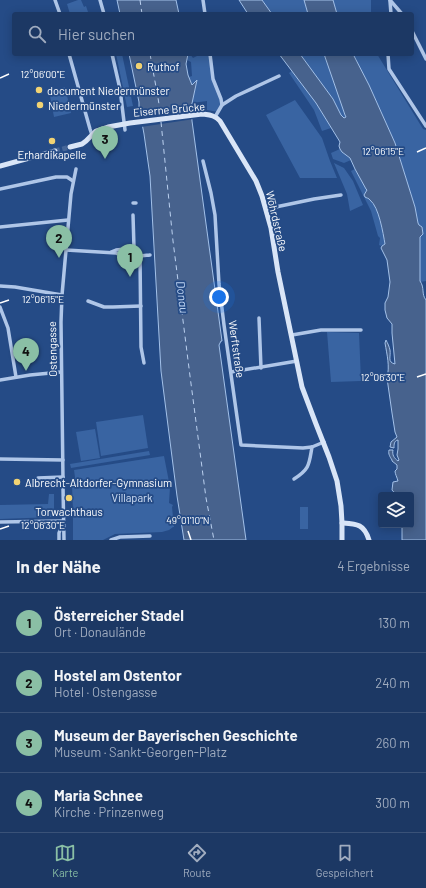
<!DOCTYPE html>
<html lang="de">
<head>
<meta charset="utf-8">
<style>
	body { margin:0; font-family:Barlow,sans-serif; background:#253f6a; color:#f1f3f6 }
	.controls { position:absolute; right:12px; bottom:12px; display:grid; overflow:hidden; border-radius:4px; box-shadow:0 2px 10px #0003 }
	.controls button { width:36px; height:36px; display:grid; place-items:center; padding:0; border:0; border-bottom:1px solid #3a5278; background:#1c3864; color:#f1f3f6; font:20px sans-serif }
	.you { position:absolute; left:219px; top:297px; width:14px; height:14px; margin:-10px; border:3px solid #fff; border-radius:50%; background:#1a73e8; box-shadow:0 0 0 6px #1a73e833 }
	.badge { display:grid; place-items:center; width:26px; height:26px; border-radius:50%; background:#8abfa5; color:#111; font-size:13px; font-weight:700 }
	.pin { position:absolute; translate:-50% -33px; filter:drop-shadow(0 1px 2px #0008) }
	.pin::after { content:''; position:absolute; top:21px; width:14px; height:12px; background:inherit; clip-path:polygon(0 0,100% 0,50% 100%) }
	.list { margin:0; padding:0; list-style:none }
	h2 { display:flex; justify-content:space-between; align-items:center; height:52px; margin:0; padding:0 16px; font-size:17px }
	h2 small { font-size:13px; font-weight:400; color:#a0acbf }
	.list li { display:grid; grid-template-columns:26px 1fr auto; gap:12px; align-items:center; box-sizing:border-box; height:60px; padding:0 16px; border-top:1px solid #3a5278 }
	.list b { display:block; font-size:15px; white-space:nowrap }
	.list p { margin:0; font-size:13px; white-space:nowrap; color:#a0acbf }
	.list em { font-size:13px; font-style:normal; color:#a0acbf }
	.icon { flex:none; width:22px; height:22px; fill:none; stroke:currentColor; stroke-width:2; stroke-linecap:round; stroke-linejoin:round }
	.map { position:relative; flex:none; width:426px; height:540px; overflow:hidden }
	.search { position:absolute; background:#1c3864; box-shadow:0 2px 10px #0003; left:12px; right:12px; top:12px; height:44px; display:flex; align-items:center; gap:10px; box-sizing:border-box; padding:0 14px; border-radius:4px; color:#a0acbf; font-size:15px }
	.sheet { height:292px; background:#1c3864 }
	nav { display:flex; justify-content:space-around; align-items:center; box-sizing:border-box; height:56px; border-top:1px solid #3a5278; background:#1c3864; font-size:11px; color:#a0acbf }
	nav a { display:grid; justify-items:center; gap:2px }
	nav .on { color:#8abfa5 }
	.map>svg:first-child { display:block }
	.green { fill:#3964a2 }
	.water { fill:#47628d; stroke:#a3c1e9 }
	.pier { fill:#254b86 }
	.lines { fill:none; stroke-linecap:round; stroke-linejoin:round }
	.ferry { stroke:#bbd1f0; stroke-width:1; stroke-dasharray:5 4; stroke-linecap:butt }
	.secondary-tunnel { stroke:#466698; stroke-width:5; stroke-dasharray:5 2.5; stroke-linecap:butt }
	.street { stroke:#afc6e8; stroke-width:3.5 }
	.secondary { stroke:#d9e5f7; stroke-width:5 }
	.ticks { fill:none; stroke:#fff; stroke-width:1.5 }
	.poi-dot { fill:#f2d373; stroke:#254b86; stroke-width:1.5 }
	.labels { text-anchor:middle; dominant-baseline:central; stroke-width:3.5; stroke-linejoin:round; paint-order:stroke }
	.poi-label { font-size:11px; fill:#fff; stroke:#254b86; text-anchor:start }
	.street-label { font-size:11px; fill:#fff; stroke:#254b86 }
	.park-label { font-size:11px; fill:#d3e1f6; stroke:#254b86 }
	.water-label { font-size:12px; font-style:italic; fill:#bbd1f0; stroke:#254b86 }
	.ticks-label { font-size:10px; text-anchor:middle; fill:#fff; stroke:#254b86; stroke-width:3.5; stroke-linejoin:round; paint-order:stroke }
</style>
</head>
<body>
<div class="map">
<svg width="426" height="540" viewBox="0 0 426 540">
	<rect width="100%" height="100%" fill="#254b86"/>
	<!-- green -->
	<g class="green">
		<polygon points="78,0 81,0 84,7 86,6 88,12 85,14 70,14 67,4"/>
		<polygon points="262,0 304,0 308,14 272,14"/>
		<polygon points="333,0 371,0 371,14 337,14"/>
		<polygon points="116,54 122,54 133,106 127,107"/>
		<polygon points="188,54 190,54 193,58 197,56 197,54 210,54 213,79 222,105 218,112 207,110 207,101 192,103 197,81 192,86 189,77 192,76 191,62 187,60"/>
		<polygon points="300,54 324,54 342,105 345,117 343,117 341,115 333,99"/>
		<polygon points="353,54 377,54 423,129 426,130 426,281 420,282 420,237 423,234 422,227 419,225 418,223 415,207 395,143 369,85"/>
		<polygon points="292,71 316,103 331,128 322,131 314,110 289,73"/>
		<polygon points="65,87 71,113 54,117 50,96 50,95 49,95 49,92"/>
		<polygon points="295,100 322,138 330,161 337,178 300,178 266,115"/>
		<path d="M340 149C343 154 348 155 351 160L344 163 333 159 331 153Z"/>
		<polygon points="334,163 344,168 353,181 363,205 350,211 347,194"/>
		<path d="M355 169 367 190 364 195C367 198 369 198 372 201 380 213 382 230 385 244L381 246 379 245 380 238 378 236 371 211 351 171Z"/>
		<polygon points="327,332 359,333 361,381 331,382"/>
		<polygon points="143,415 148,448 101,456 96,422"/>
		<polygon points="95,429 100,458 81,461 76,432"/>
		<polygon points="149,451 150,455 71,468 70,464"/>
		<polygon points="164,456 170,487 169,503 173,505 172,507 174,527 173,527 169,530 162,532 115,534 103,540 73,540 73,511 72,485 76,484 74,470"/>
		<polygon points="49,494 54,494 54,517 0,519 0,505 48,504"/>
		<rect x="300" y="507" width="8" height="22"/>
	</g>
	<!-- water -->
	<g class="water">
		<polygon points="117,0 176,0 179,14 120,14"/>
		<polygon points="239,0 262,0 272,14 248,14"/>
		<polygon points="304,0 333,0 337,14 308,14"/>
		<polygon points="129,54 188,54 186,64 188,75 192,85 197,80 191,108 192,121 222,341 221,341 219,345 246,540 184,540 177,496 161,371 150,176 144,134 139,107 139,102"/>
		<path d="M279 54H300L333 99 341 115 344 118 346 117 345 115 324 54H353L369 85 395 143 415 207 418 223 419 225 422 227 423 234 420 237V281C425 288 421 294 426 300V540H402V525H411V495C405 495 396 496 392 490L393 482 398 481C397 477 395 474 395 471L397 469V465L392 461V460C390 457 388 454 389 450H393C392 455 394 458 398 461L399 460 397 455 398 449V440C394 441 394 444 394 448L390 447 391 442 397 437 395 432 392 413 387 378C390 366 387 355 385 343L386 340C388 344 389 346 390 350 391 357 387 362 395 364L392 333V324L387 318 385 310V303L388 297 390 282 387 260 381 248 382 246 385 244C383 233 379 207 370 200 369 198 366 198 365 197L364 195 367 190 366 189 355 169 350 158 342 152 340 149 339 146 340 142 316 103Z"/>
	</g>
	<!-- pier -->
	<polygon class="pier" points="193,108 194,119 141,127 139,116"/>
	<g class="lines">
		<!-- ferry -->
		<g class="ferry">
			<polyline points="140,0 142,14"/>
			<polyline points="150,54 158,98 161,116"/>
			<polyline points="161,122 173,241 190,376 206,498 214,540"/>
		</g>
		<!-- secondary-tunnel -->
		<polyline class="secondary-tunnel" points="55,151 70,147"/>
		<!-- street -->
		<g class="street">
			<polyline points="55,0 60,14"/>
			<polyline points="100,0 104,14"/>
			<polyline points="203,0 205,14"/>
			<polyline points="390,0 402,14"/>
			<polyline points="390,1 391,14"/>
			<polyline points="412,31 426,59"/>
			<polyline points="69,54 90,129 92,135"/>
			<polyline points="112,54 120,89 125,130"/>
			<polyline points="210,54 213,79 221,99 222,105 215,117"/>
			<polyline points="388,54 389,69 426,126"/>
			<polyline points="222,105 236,96 279,76"/>
			<polyline points="203,161 211,193 215,215 219,284 224,325 241,445 303,448 312,447 324,442"/>
			<polyline points="0,189 56,177 67,177 73,181"/>
			<polyline points="133,203 136,203"/>
			<polyline points="266,209 314,199 341,195"/>
			<polyline points="0,227 68,220"/>
			<path d="M66 250 116 253C125 258 139 256 150 255"/>
			<polyline points="111,252 116,250 134,248 133,215"/>
			<polyline points="140,256 141,347 144,363"/>
			<polyline points="0,286 15,287 62,295"/>
			<polyline points="88,301 104,307 113,307 141,306"/>
			<polyline points="0,307 8,328 16,377"/>
			<polyline points="259,318 261,368"/>
			<polyline points="292,335 321,330 361,330"/>
			<polyline points="231,372 297,361"/>
			<polyline points="0,380 30,375 61,372"/>
			<polyline points="0,459 63,460"/>
			<polyline points="38,478 63,477"/>
			<path d="M294 479C310 469 309 464 312 447"/>
			<polyline points="63,480 61,322 62,295 71,194 76,169"/>
			<polyline points="63,487 64,540"/>
			<polyline points="0,522 63,521"/>
			<polyline points="59,540 59,533 63,522"/>
			<polyline points="111,540 120,537 150,536"/>
		</g>
		<!-- secondary -->
		<g class="secondary">
			<path d="M70 147 82 144 86 141 96 131 108 127 130 123 202 114C209 115 215 115 220 121L256 181 262 196 271 228 278 272 302 387 316 424 329 457 337 481 341 506 342 523V540"/>
			<polyline points="0,166 55,151"/>
			<path d="M342 523C357 524 364 524 369 540"/>
		</g>
	</g>
	<!-- ticks -->
	<path class="ticks" d="M0 78 9 74M417 152 426 148M0 303 9 300M417 377 426 374M0 529 9 526M188 531 191 540"/>
	<!-- markers -->
	<g class="poi-dot">
		<circle cx="139" cy="66" r="4"/>
		<circle cx="39" cy="90" r="4"/>
		<circle cx="40" cy="105" r="4"/>
		<circle cx="52" cy="141" r="4"/>
		<circle cx="17" cy="482" r="4"/>
		<circle cx="69" cy="498" r="4"/>
	</g>
	<g class="labels">
		<!-- poi labels -->
		<g class="poi-label">
			<text x="147" y="66">Ruthof</text>
			<text x="47" y="90">document Niedermünster</text>
			<text x="48" y="105">Niedermünster</text>
			<text x="52" y="154" text-anchor="middle">Erhardikapelle</text>
			<text x="25" y="482">Albrecht-Altdorfer-Gymnasium</text>
			<text x="69" y="511" text-anchor="middle">Torwachthaus</text>
		</g>
		<!-- street labels -->
		<g class="street-label">
			<text transform="translate(169 109) rotate(-5)">Eiserne Brücke</text>
			<text transform="translate(277 221) rotate(77)">Wöhrdstraße</text>
			<text transform="translate(52 349) rotate(-91)">Ostengasse</text>
			<text transform="translate(237 349) rotate(82)">Werftstraße</text>
		</g>
		<!-- park labels -->
		<g class="park-label">
			<text x="132" y="497">Villapark</text>
		</g>
		<!-- water labels -->
		<g class="water-label">
			<text transform="translate(183 297) rotate(83)">Donau</text>
		</g>
	</g>
	<g class="ticks-label">
		<text x="43" y="78">12°06'00"E</text>
		<text x="383" y="155">12°06'15"E</text>
		<text x="43" y="303">12°06'15"E</text>
		<text x="383" y="381">12°06'30"E</text>
		<text x="188" y="524">49°01'10"N</text>
		<text x="43" y="529">12°06'30"E</text>
	</g>
</svg>
<div class="controls">
<button><svg class="icon" aria-label="layers" viewBox="0 0 24 24"><path d="M12 4l9 5-9 5-9-5zM3 14l9 5 9-5"/></svg></button>
</div>
<div class="you"></div>
<div class="pin badge" style="left:130px;top:277px">1</div>
<div class="pin badge" style="left:59px;top:258px">2</div>
<div class="pin badge" style="left:105px;top:159px">3</div>
<div class="pin badge" style="left:26px;top:371px">4</div>
<div class="search"><svg class="icon" aria-label="search" viewBox="0 0 24 24"><circle cx="10" cy="10" r="6"/><path d="M15 15l6 6"/></svg>Hier suchen</div>
</div>
<section class="sheet">
<h2>In der Nähe<small>4 Ergebnisse</small></h2>
<ul class="list">
<li><span class="badge">1</span><div><b>Österreicher Stadel</b><p>Ort · Donaulände</p></div><em>130 m</em></li>
<li><span class="badge">2</span><div><b>Hostel am Ostentor</b><p>Hotel · Ostengasse</p></div><em>240 m</em></li>
<li><span class="badge">3</span><div><b>Museum der Bayerischen Geschichte</b><p>Museum · Sankt-Georgen-Platz</p></div><em>260 m</em></li>
<li><span class="badge">4</span><div><b>Maria Schnee</b><p>Kirche · Prinzenweg</p></div><em>300 m</em></li>
</ul>
</section>
<nav>
<a class="on"><svg class="icon" aria-label="map" viewBox="0 0 24 24"><path d="M3 6l6-2 6 2 6-2v14l-6 2-6-2-6 2zM9 4v14M15 6v14"/></svg>Karte</a>
<a><svg class="icon" aria-label="directions" viewBox="0 0 24 24"><path d="M12 3l9 9-9 9-9-9zM9 14v-3h6M13 9l2 2-2 2"/></svg>Route</a>
<a><svg class="icon" aria-label="saved" viewBox="0 0 24 24"><path d="M7 4h10v16l-5-4-5 4z"/></svg>Gespeichert</a>
</nav>
</body>
</html>
